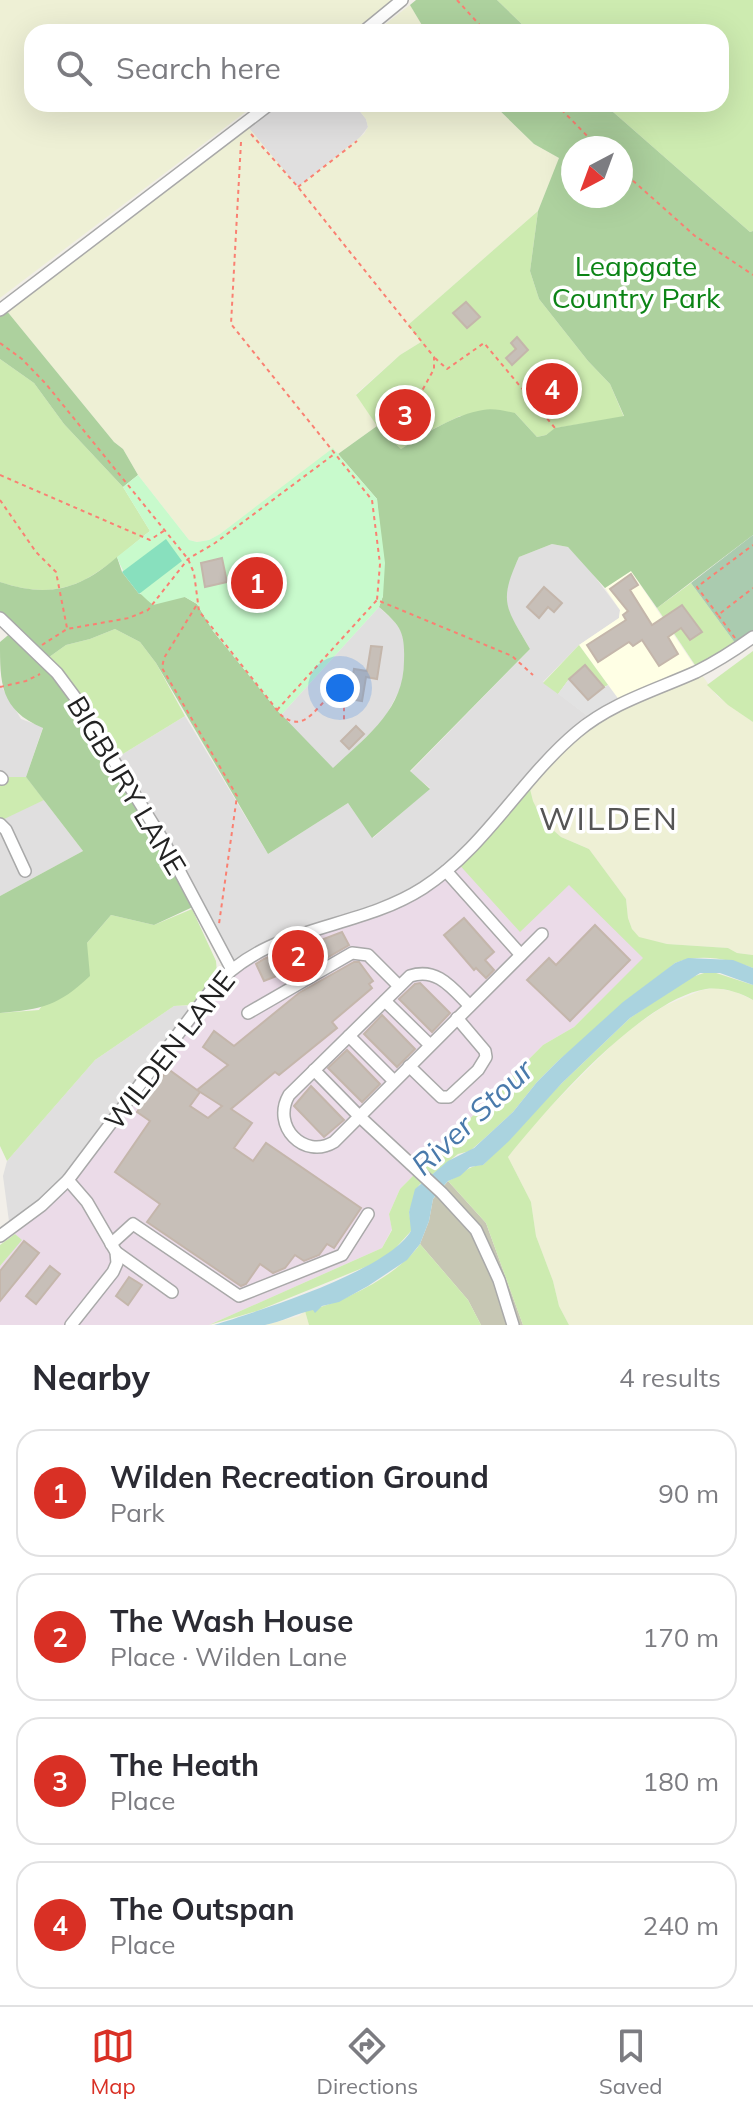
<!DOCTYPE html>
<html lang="en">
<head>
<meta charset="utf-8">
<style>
	body { margin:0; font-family:Mulish,sans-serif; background:#f2f2f3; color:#2b2b33 }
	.compass { position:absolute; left:561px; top:136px; width:72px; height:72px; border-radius:50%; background:#fff; box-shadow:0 8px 32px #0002; rotate:221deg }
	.you { position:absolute; left:340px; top:688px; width:28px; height:28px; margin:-20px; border:6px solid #fff; border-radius:50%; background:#1a73e8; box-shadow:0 0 0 12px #1a73e833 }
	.badge { display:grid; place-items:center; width:52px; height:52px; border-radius:50%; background:#d93025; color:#fff; font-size:26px; font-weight:700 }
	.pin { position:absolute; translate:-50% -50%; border:4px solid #fff; box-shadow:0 2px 8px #0006 }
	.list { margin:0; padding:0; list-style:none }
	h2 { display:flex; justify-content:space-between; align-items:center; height:104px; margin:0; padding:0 32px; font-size:34px }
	h2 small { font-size:26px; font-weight:400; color:#7c7c81 }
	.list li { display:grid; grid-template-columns:52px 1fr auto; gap:24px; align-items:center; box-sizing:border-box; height:128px; margin:0 16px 16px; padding:0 16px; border:2px solid #e1e1e2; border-radius:24px }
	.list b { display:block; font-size:30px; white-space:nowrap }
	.list p { margin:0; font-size:26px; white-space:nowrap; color:#7c7c81 }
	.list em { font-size:26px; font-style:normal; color:#7c7c81 }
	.icon { flex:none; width:44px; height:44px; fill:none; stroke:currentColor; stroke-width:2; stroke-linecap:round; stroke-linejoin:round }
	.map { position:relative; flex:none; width:753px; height:1325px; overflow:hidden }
	.search { position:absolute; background:#fff; box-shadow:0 8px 32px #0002; left:24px; right:24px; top:24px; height:88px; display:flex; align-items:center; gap:20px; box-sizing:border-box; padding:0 28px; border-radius:24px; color:#7c7c81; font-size:30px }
	.sheet { height:680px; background:#fff }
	nav { display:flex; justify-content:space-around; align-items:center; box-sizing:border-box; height:112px; border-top:2px solid #e1e1e2; background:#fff; font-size:22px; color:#7c7c81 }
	nav a { display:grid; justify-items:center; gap:4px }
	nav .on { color:#d93025 }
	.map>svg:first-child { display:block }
	.residential { fill:#e0dfdf }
	.industrial { fill:#ebdbe8 }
	.education { fill:#ffffe5 }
	.construction { fill:#c7c7b4 }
	.farmland { fill:#eef0d5 }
	.grass { fill:#cdebb0 }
	.forest { fill:#add19e; fill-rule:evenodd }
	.cemetery { fill:#aacbaf }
	.park { fill:#c8facc }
	.pitch { fill:#88e0be }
	.parking { fill:#e2e2e2 }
	.water { fill:#aad3df }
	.building { fill:#c7bfb8; stroke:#c4b6ab; stroke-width:2; fill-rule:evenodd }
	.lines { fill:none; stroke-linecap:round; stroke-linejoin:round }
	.minor-casing { stroke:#a9a9a9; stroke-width:14 }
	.path { stroke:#fa8072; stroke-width:2; stroke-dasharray:4 4; stroke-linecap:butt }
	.minor { stroke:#fff; stroke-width:11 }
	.labels { text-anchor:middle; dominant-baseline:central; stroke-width:7; stroke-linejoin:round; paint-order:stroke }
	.park-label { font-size:28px; fill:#0c8416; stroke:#fff }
	.street-label { font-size:28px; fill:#222; stroke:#fff }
	.water-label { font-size:30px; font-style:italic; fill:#4a7aab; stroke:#fff }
	.quarter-label { font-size:32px; letter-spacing:2px; fill:#555; stroke:#fff }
</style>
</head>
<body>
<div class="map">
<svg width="753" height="1325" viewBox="0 0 753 1325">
	<rect width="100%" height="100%" fill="#f2efe9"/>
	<!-- residential -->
	<g class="residential">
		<polygon points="279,104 354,104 366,119 368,127 357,141 298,187 248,127"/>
		<polygon points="552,544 568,547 586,565 620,610 619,618 579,645 543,682 593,720 432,881 231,968 113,760 185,716 268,854 348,803 373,838 430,788 410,772 530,649 506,608 506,585 519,557"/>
		<polygon points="379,607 395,622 405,637 404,682 383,721 333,769 281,715"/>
		<polygon points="0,684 21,719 43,727 26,777 83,851 0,896"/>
		<polygon points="200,1005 77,1169 10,1229 3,1176 7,1161 95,1060 174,1006"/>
	</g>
	<!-- industrial -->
	<polygon class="industrial" points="456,861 569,884 644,958 574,1027 543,1045 400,1189 389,1214 392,1229 382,1248 209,1325 0,1325 0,1266 21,1240 10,1229 42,1205 240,962 397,901"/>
	<!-- education -->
	<polygon class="education" points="631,571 698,671 622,704 579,645 619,618 620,610 605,588"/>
	<!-- construction -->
	<polygon class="construction" points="448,1181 486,1223 523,1325 481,1325 468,1300 420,1244 429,1221 433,1199"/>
	<!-- farmland -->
	<g class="farmland">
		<polygon points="0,0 394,0 351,32 32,32 32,104 256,104 0,298"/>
		<polygon points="410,5 426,32 375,32"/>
		<polygon points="354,104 493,104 534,144 559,158 560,167 551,179 538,211 408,325 421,342 400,355 356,394 377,426 338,454 334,449 220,534 209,540 197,542 189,540 138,475 123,449 114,442 6,310 248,127 298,187 364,134 368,127 366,119"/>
		<polygon points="699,671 717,696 753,722 753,955 737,953 728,948 667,944 639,938 632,929 628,918 626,899 589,849 561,837 543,821 533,801 528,781 576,733"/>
		<polygon points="716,988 736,992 753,1000 753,1325 569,1325 559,1306 553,1281 536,1236 531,1202 508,1157 535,1122 622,1035 664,1006 702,990"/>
		<polygon points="305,1311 309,1325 265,1325 299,1316"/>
	</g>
	<!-- grass -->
	<g class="grass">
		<polygon points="497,0 753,0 753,231 750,232 604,104 721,104 721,32 530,32"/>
		<polygon points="538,211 530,271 539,299 588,361 610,384 624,417 556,428 546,435 537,437 515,413 460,416 427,432 401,449 377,426 356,395 400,355 421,342 408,325"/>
		<path d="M0 359 34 383 64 424 123 487 150 531C98 572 71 606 0 582Z"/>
		<polygon points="691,583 738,647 699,671 657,608"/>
		<polygon points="115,629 140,642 156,663 185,716 113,760 45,660 66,645 90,639"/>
		<polygon points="579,645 608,685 604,687 569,679 558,694 543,683"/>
		<polygon points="753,651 753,722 728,705 707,685"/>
		<polygon points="0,777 26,777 44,800 0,821"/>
		<path d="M528 781 533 801 543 821 561 837 589 849 626 899 628 918 632 929 639 937 667 944 728 948 737 953 753 955V968C728 959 701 953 675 963L559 1060 537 1082 513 1112 487 1136 470 1151 458 1154 419 1185 409 1212 412 1230 391 1253 375 1263 257 1311 209 1325 382 1248 392 1230 389 1214 400 1189 543 1045 574 1027 643 958 569 885 520 932 456 861Z"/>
		<polygon points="192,909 216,961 217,973 191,1005 174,1006 95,1060 7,1161 0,1146 0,1013 39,1010 87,943 111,915 154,925"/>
		<path d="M710 971 753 985V1000C739 992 722 987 706 989 642 999 548 1107 508 1157L531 1202 536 1236 553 1281 559 1306 569 1325H523L486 1223 448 1181C460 1176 470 1164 483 1165L562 1083 630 1018 689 978Z"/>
		<polygon points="15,1234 22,1240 0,1266 0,1245"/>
		<path d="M420 1244 468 1300 481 1325H309L305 1311C341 1304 399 1275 420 1244Z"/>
	</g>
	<!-- forest -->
	<g class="forest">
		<polygon points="416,0 497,0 530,32 426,32 410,5"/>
		<path d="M493 104H604L750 232 753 231V535L657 608 631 571 605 588 568 547 552 544 519 557C498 603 506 607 530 649L410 771 430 789 372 838 348 803 268 854 156 663 140 642 115 629 90 639 66 645 45 660 57 673 197 905 154 925 111 915 87 943 90 976C58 1006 43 1009 0 1013V896L83 851 26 777 43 728C0 710 0 683 0 642L13 631 0 618V582C48 598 79 590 117 557L122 572 139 594 185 597 197 604 213 631 277 710 333 768C366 737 404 710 404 661 405 632 401 626 379 607L383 596 377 499 338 454 377 426 401 449C424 434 456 414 483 410 493 408 505 411 515 413L537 437 546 435 555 428 624 416 610 384 588 361 539 299 530 271 538 211 559 158 534 144ZM573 148H621V196H573Z"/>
		<polygon points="6,310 114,442 123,449 138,475 123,487 64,424 34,383 0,359 0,314"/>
	</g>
	<!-- cemetery -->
	<polygon class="cemetery" points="753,535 753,637 738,647 691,583"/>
	<!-- park -->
	<path class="park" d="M333 448 377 499 385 563 383 596 379 607 281 715 213 631 197 604 185 597 153 605C137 592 124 577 117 557L150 531 123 487 138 475 189 540 197 542 209 540 220 534Z"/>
	<!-- pitch -->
	<polygon class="pitch" points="166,539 182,561 139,594 122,572"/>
	<!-- parking -->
	<polygon class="parking" points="569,679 588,700 608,685 622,704 593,720 558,694"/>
	<!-- water -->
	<path class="water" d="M688 958 733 960 753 968V985L720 973H700L630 1018 562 1083 509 1141 483 1165 470 1167 460 1176 448 1181 438 1192 433 1199 429 1221 420 1244 407 1260 368 1286 339 1302 322 1306 315 1313 313 1310C297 1313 282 1322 265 1325 249 1325 231 1325 214 1325 261 1310 387 1271 411 1231L409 1212 415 1189 448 1161 474 1148 513 1112 537 1082 559 1060 623 1002 675 963Z"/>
	<!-- building -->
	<g class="building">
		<polygon points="466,302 480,317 467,328 453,313"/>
		<polygon points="517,337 528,350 512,365 506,358 516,349 511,343"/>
		<polygon points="552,383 559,391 546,403 539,395"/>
		<polygon points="407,402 418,417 404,428 393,413"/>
		<polygon points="222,558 227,582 205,587 201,563"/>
		<polygon points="631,574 638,585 630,590 652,625 682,605 702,632 690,640 681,628 668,637 678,654 659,666 642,640 633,646 629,642 598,662 587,645 626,620 623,615 628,611 610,589"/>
		<polygon points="544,587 562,603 554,612 548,607 539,618 527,607"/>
		<polygon points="371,646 382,647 377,679 366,677 362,701 349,699 354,669 367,671"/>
		<polygon points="585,665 604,687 588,700 569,679"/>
		<polygon points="356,726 364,734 349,749 341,741"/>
		<polygon points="464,918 494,952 485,960 494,970 486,978 476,968 474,970 444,935"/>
		<polygon points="595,925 630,960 570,1021 527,980 549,958 556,965"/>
		<polygon points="342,932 349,945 318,963 317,960 264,981 256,964 264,959 289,948 294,946 295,950"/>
		<path d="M354 962H359L373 981 369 984 372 988 332 1022 337 1028 279 1075 275 1072 231 1109 252 1123 234 1148 253 1161 266 1143 361 1208 334 1248 327 1244 319 1255 304 1261 295 1255 285 1268 273 1273 260 1264 246 1284 241 1286 147 1222 160 1204 115 1172 150 1121 137 1112 168 1069 197 1090 228 1065 203 1047 214 1031 234 1046 299 993ZM197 1090 222 1106 208 1118 190 1106 200 1092Z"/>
		<polygon points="420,983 450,1013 432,1032 399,999 415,984"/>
		<polygon points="382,1015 415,1049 397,1067 364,1034"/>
		<polygon points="347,1050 380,1084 362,1102 328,1068"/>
		<polygon points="311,1086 344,1120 324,1137 294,1106"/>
		<polygon points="24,1241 39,1253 0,1301 0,1271"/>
		<polygon points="50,1266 60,1274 36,1304 26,1296"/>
		<polygon points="129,1277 142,1285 128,1305 116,1296"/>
	</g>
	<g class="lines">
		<defs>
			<g id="minor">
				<polyline points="363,32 402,0"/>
				<polyline points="0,310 270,104"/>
				<polyline points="0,618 57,673 83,708 96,732 164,842 231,968"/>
				<polyline points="0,777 2,779"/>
				<polyline points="0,824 6,830 25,871"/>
				<polyline points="446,871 521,955"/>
				<polyline points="385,1001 430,1045"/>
				<path d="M470 1006C452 988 437 967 410 976L289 1095C271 1126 304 1160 334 1142L542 934"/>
				<polyline points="248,1013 352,953 368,955 399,986"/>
				<polyline points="349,1036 394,1081"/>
				<polyline points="409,1066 441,1097 449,1097 478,1070 486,1057 485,1051 457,1018"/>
				<polyline points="314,1070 360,1117 442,1193 476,1230 499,1280 513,1325"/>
				<polyline points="68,1180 87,1202 116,1252 117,1263 113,1272 71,1325"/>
				<path d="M0 1236 42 1205 68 1180 212 989C270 923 354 932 423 888 485 848 521 779 577 732 611 703 656 690 696 672 716 662 735 650 753 637"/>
				<polyline points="111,1244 133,1224 239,1296 342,1255 368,1214"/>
				<polyline points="116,1252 172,1292"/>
			</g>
		</defs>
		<!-- minor casing -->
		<use href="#minor" class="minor-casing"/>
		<!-- path -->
		<g class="path">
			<polyline points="457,0 486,32"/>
			<polyline points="556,104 599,148"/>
			<polyline points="251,134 298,187 434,357 434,369 417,400"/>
			<polyline points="241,142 231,324 372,500 380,564 377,600"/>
			<polyline points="621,170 695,236 753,275"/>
			<polyline points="298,187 357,141"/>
			<path d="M0 343 22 359 46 384 188 559 194 573 199 611 281 715C303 733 313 711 329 697L340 700 344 706V721"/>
			<polyline points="435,358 447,369 484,343 555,428"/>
			<polyline points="0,475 150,540 165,530"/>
			<polyline points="0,500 36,552 56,572 67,628"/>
			<polyline points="196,606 164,658 162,668 237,796 219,924"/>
			<polyline points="718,615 697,587 753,545"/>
			<polyline points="735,638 718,615 753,588"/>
			<polyline points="42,645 67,629 129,618 148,610 188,559 215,543 333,455"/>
			<polyline points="0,687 26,681 40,674"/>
			<polyline points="277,710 377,600 512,656 533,675"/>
		</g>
		<!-- minor -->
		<use href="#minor" class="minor"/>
	</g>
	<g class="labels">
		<!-- park labels -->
		<g class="park-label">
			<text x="636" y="265">Leapgate<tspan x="636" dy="32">Country Park</tspan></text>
		</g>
		<!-- street labels -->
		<g class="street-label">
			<text transform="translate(127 785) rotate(59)">BIGBURY LANE</text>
			<text transform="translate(169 1050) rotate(-52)">WILDEN LANE</text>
		</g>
		<!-- water labels -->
		<g class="water-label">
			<text transform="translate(472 1117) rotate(-43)">River Stour</text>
		</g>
		<!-- quarter labels -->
		<g class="quarter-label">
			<text x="609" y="818">WILDEN</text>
		</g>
	</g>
</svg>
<svg class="compass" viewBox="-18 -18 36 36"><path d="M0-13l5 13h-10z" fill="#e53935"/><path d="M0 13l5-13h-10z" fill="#7c7c81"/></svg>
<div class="you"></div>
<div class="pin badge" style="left:257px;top:583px">1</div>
<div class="pin badge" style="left:298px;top:956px">2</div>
<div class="pin badge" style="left:405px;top:415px">3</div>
<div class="pin badge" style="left:552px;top:389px">4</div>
<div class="search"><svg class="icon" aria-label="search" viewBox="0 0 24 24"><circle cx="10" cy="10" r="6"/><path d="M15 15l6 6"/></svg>Search here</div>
</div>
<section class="sheet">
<h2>Nearby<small>4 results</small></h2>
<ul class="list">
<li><span class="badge">1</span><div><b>Wilden Recreation Ground</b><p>Park</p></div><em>90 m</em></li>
<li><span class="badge">2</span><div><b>The Wash House</b><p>Place · Wilden Lane</p></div><em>170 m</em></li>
<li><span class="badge">3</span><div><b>The Heath</b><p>Place</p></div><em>180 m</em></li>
<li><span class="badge">4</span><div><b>The Outspan</b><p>Place</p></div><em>240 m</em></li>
</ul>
</section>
<nav>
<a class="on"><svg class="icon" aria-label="map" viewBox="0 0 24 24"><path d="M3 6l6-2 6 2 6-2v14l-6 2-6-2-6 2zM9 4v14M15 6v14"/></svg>Map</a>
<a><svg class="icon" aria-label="directions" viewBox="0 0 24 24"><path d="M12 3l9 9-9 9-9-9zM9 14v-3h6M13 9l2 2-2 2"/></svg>Directions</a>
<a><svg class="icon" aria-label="saved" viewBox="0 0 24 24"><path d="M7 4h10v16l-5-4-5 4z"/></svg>Saved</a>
</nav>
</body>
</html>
